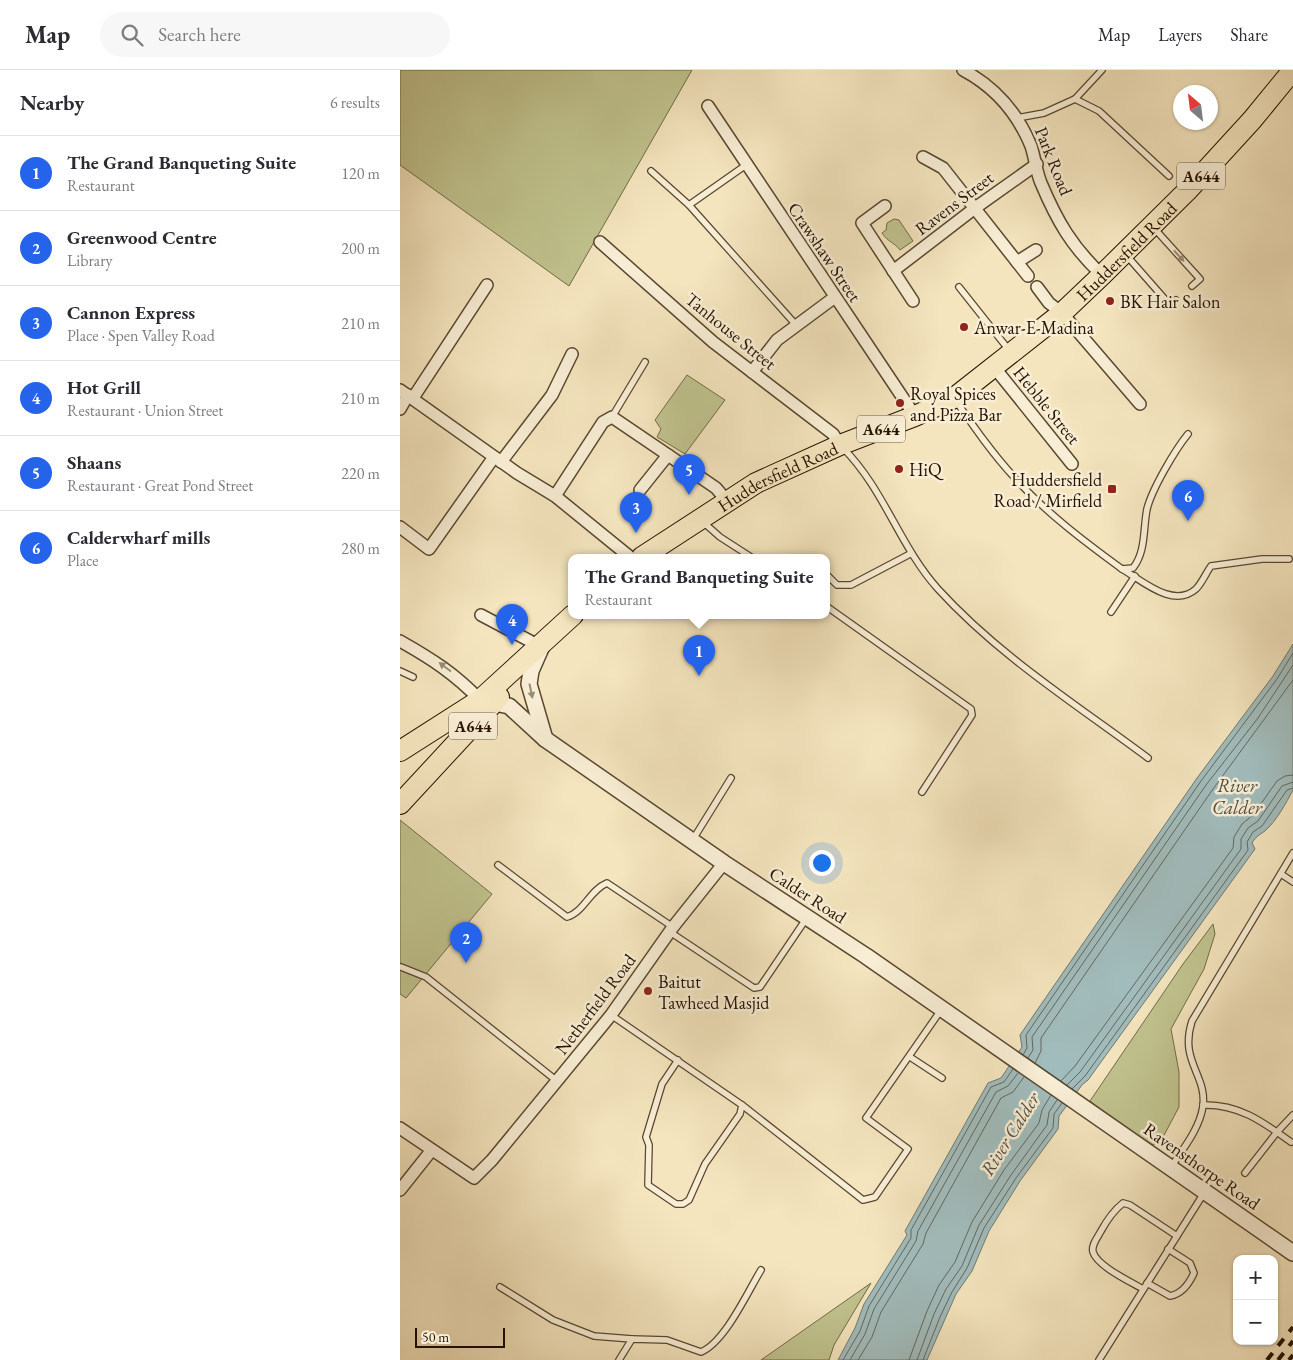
<!DOCTYPE html>
<html lang="en">
<head>
<meta charset="utf-8">
<style>
	body { margin:0; font-family:"EB Garamond",serif; background:#f7f7f7; color:#2b2b33 }
	.controls { position:absolute; right:15px; bottom:15px; display:grid; overflow:hidden; border-radius:10px; box-shadow:0 1px 4px #0004 }
	.controls button { width:45px; height:45px; display:grid; place-items:center; padding:0; border:0; border-bottom:1px solid #e1e1e2; background:#fff; color:#2b2b33; font:25px sans-serif }
	.compass { position:absolute; left:773px; top:15px; width:45px; height:45px; border-radius:50%; background:#fff; box-shadow:0 1px 4px #0004; rotate:332deg }
	.scale { position:absolute; left:15px; bottom:12px; width:90px; box-sizing:border-box; padding-left:5px; border:2px solid #251200; border-top:0; font-size:14px; line-height:18px; white-space:nowrap; color:#251200; -webkit-text-stroke:4px #f8eed5; paint-order:stroke }
	.you { position:absolute; left:421px; top:792px; width:18px; height:18px; margin:-12px; border:4px solid #fff; border-radius:50%; background:#1a73e8; box-shadow:0 0 0 8px #1a73e833 }
	.badge { display:grid; place-items:center; width:32px; height:32px; border-radius:50%; background:#2563eb; color:#fff; font-size:16px; font-weight:700 }
	.pin { position:absolute; translate:-50% -41px; filter:drop-shadow(0 1px 2px #0008) }
	.pin::after { content:''; position:absolute; top:26px; width:18px; height:15px; background:inherit; clip-path:polygon(0 0,100% 0,50% 100%) }
	.popup { position:absolute; left:168px; top:484px; width:262px; height:65px; box-sizing:border-box; display:grid; place-content:center; border-radius:10px; background:#fff; filter:drop-shadow(0 1px 4px #0005); font-size:16px; white-space:nowrap; color:#7c7c81 }
	.popup b { font-size:19px; color:#2b2b33 }
	.popup::after { content:''; position:absolute; left:50%; top:100%; margin-left:-10px; border:10px solid transparent; border-top-color:#fff }
	.list { margin:0; padding:0; list-style:none }
	h2 { display:flex; justify-content:space-between; align-items:center; height:65px; margin:0; padding:0 20px; font-size:21px }
	h2 small { font-size:16px; font-weight:400; color:#7c7c81 }
	.list li { display:grid; grid-template-columns:32px 1fr auto; gap:15px; align-items:center; box-sizing:border-box; height:75px; padding:0 20px; border-top:1px solid #e1e1e2 }
	.list b { display:block; font-size:19px; white-space:nowrap }
	.list p { margin:0; font-size:16px; white-space:nowrap; color:#7c7c81 }
	.list em { font-size:16px; font-style:normal; color:#7c7c81 }
	.icon { flex:none; width:28px; height:28px; fill:none; stroke:currentColor; stroke-width:2; stroke-linecap:round; stroke-linejoin:round }
	.map { position:relative; flex:none; width:893px; height:1290px; overflow:hidden }
	header { display:flex; align-items:center; gap:30px; box-sizing:border-box; height:70px; padding:0 25px; background:#fff; border-bottom:1px solid #e1e1e2 }
	header strong { font-size:24px }
	nav { display:flex; gap:28px; margin-inline-start:auto; font-size:18px }
	.search { width:350px; height:45px; background:#f7f7f7; display:flex; align-items:center; gap:12px; box-sizing:border-box; padding:0 18px; border-radius:28px; color:#7c7c81; font-size:19px }
	main { display:flex }
	aside { flex:1; background:#fff }
	.map>svg:first-child { display:block }
	.green { fill:#c0c38e; stroke:#726a47 }
	.water { fill:#a1bcbc; stroke:#6f7871 }
	.lines { fill:none; stroke-linecap:round; stroke-linejoin:round }
	.shore { stroke:#63675e; stroke-width:1 }
	.service-casing { stroke:#594730; stroke-width:8 }
	.minor-casing { stroke:#594730; stroke-width:14 }
	.tertiary-casing { stroke:#594730; stroke-width:18 }
	.trunk-casing { stroke:#251200; stroke-width:22 }
	.service { stroke:#f8eed5; stroke-width:5.5 }
	.minor { stroke:#f8eed5; stroke-width:11 }
	.tertiary { stroke:#f8eed5; stroke-width:15 }
	.trunk { stroke:#f4e5be; stroke-width:20 }
	.rail { stroke:#251200; stroke-width:4; stroke-dasharray:9 9; stroke-linecap:butt }
	.oneway { fill:#998b75 }
	.poi-dot { fill:#8f2418; stroke:#f8eed5; stroke-width:2 }
	.labels { text-anchor:middle; dominant-baseline:central; stroke-width:5; stroke-linejoin:round; paint-order:stroke }
	.shield { fill:#f8eed5; stroke:#645440; stroke-width:1 }
	.shield-label { font-size:16px; font-weight:bold; fill:#251200 }
	.street-label { font-size:18px; fill:#251200; stroke:#f8eed5 }
	.poi-label { font-size:18px; fill:#251200; stroke:#f8eed5; text-anchor:start }
	.water-label { font-size:19px; font-style:italic; fill:#504e42; stroke:#f8eed5 }
</style>
</head>
<body>
<header>
<strong>Map</strong>
<div class="search"><svg class="icon" aria-label="search" viewBox="0 0 24 24"><circle cx="10" cy="10" r="6"/><path d="M15 15l6 6"/></svg>Search here</div>
<nav><a>Map</a><a>Layers</a><a>Share</a></nav>
</header>
<main>
<aside>
<h2>Nearby<small>6 results</small></h2>
<ul class="list">
<li><span class="badge">1</span><div><b>The Grand Banqueting Suite</b><p>Restaurant</p></div><em>120 m</em></li>
<li><span class="badge">2</span><div><b>Greenwood Centre</b><p>Library</p></div><em>200 m</em></li>
<li><span class="badge">3</span><div><b>Cannon Express</b><p>Place · Spen Valley Road</p></div><em>210 m</em></li>
<li><span class="badge">4</span><div><b>Hot Grill</b><p>Restaurant · Union Street</p></div><em>210 m</em></li>
<li><span class="badge">5</span><div><b>Shaans</b><p>Restaurant · Great Pond Street</p></div><em>220 m</em></li>
<li><span class="badge">6</span><div><b>Calderwharf mills</b><p>Place</p></div><em>280 m</em></li>
</ul>
</aside>
<div class="map">
<svg width="893" height="1290" viewBox="0 0 893 1290">
	<rect width="100%" height="100%" fill="#f4e5be"/>
	<filter id="stains"><feTurbulence type="fractalNoise" baseFrequency=".004" numOctaves="4"/><feColorMatrix values="0 0 0 0 .2 0 0 0 0 .09 0 0 0 0 .02 0 0 0 .5 -.17"/></filter>
	<radialGradient id="worn" r=".72"><stop offset=".6" stop-color="#630" stop-opacity="0"/><stop offset="1" stop-color="#630" stop-opacity=".3"/></radialGradient>
	<!-- green -->
	<g class="green">
		<polygon points="0,0 292,0 169,216 0,95"/>
		<path d="M494 149 499 150 513 171 500 180C494 172 489 173 482 163L486 160 487 153Z"/>
		<polygon points="287,305 325,330 285,384 257,367 261,359 255,350"/>
		<polygon points="0,750 92,824 6,928 0,924"/>
		<polygon points="813,854 815,864 804,899 771,959 779,1002 779,1037 762,1069 753,1075 717,1053 690,1031 783,894"/>
		<polygon points="471,1213 434,1275 429,1290 361,1290"/>
	</g>
	<!-- water -->
	<path class="water" d="M893 574V720C886 733 877 750 866 760 860 765 856 766 852 773L855 779 688 1010 682 1015 659 1046 658 1059 620 1111 589 1161 572 1201 556 1224 527 1290H438L455 1258 464 1234 507 1165 505 1161 588 1013 601 1008 622 977 620 965 797 708 873 606Z"/>
	<g class="lines">
		<!-- shore -->
		<g class="shore">
			<polyline points="623,985 627,978 626,965 801,711 877,609 893,583"/>
			<polyline points="628,988 633,980 632,967 806,715 858,648 893,595"/>
			<polyline points="635,993 641,981 641,968 813,719 893,610"/>
			<polyline points="661,1011 675,996 833,778 834,767 842,754 853,745 877,711 885,706 893,705"/>
			<polyline points="667,1015 680,1002 841,779 841,769 848,758 858,751 882,716 893,712"/>
			<polyline points="672,1019 685,1006 848,780 847,772 853,762 862,756 887,720 893,718"/>
			<polyline points="443,1290 460,1261 469,1236 511,1168 511,1160 591,1017 604,1012 613,999"/>
			<polyline points="450,1290 465,1264 474,1239 516,1171 518,1161 596,1022 608,1016 618,1003"/>
			<polyline points="458,1290 472,1267 481,1242 523,1174 526,1163 601,1028 613,1022 624,1007"/>
			<polyline points="509,1290 527,1241 539,1215 555,1192 572,1152 604,1100 639,1053 642,1040 651,1025"/>
			<polyline points="517,1290 534,1244 546,1219 562,1196 579,1155 611,1105 647,1055 649,1042 657,1030"/>
			<polyline points="523,1290 540,1247 552,1222 567,1198 584,1158 616,1108 653,1058 654,1044 662,1033"/>
		</g>
		<defs>
			<g id="service">
				<polyline points="675,29 702,0"/>
				<polyline points="617,48 644,43 675,29 699,41 769,106"/>
				<polyline points="251,101 289,135 397,256"/>
				<polyline points="289,135 346,95"/>
				<polyline points="753,157 800,209 792,216"/>
				<polyline points="727,186 770,235 776,230"/>
				<polyline points="559,217 609,280"/>
				<path d="M556 331C574 357 592 383 614 407 645 442 685 472 722 499L733 498C746 482 743 459 747 439 752 419 775 380 788 364"/>
				<polyline points="212,347 245,292"/>
				<path d="M443 378C484 419 500 477 538 519 599 586 677 635 748 688"/>
				<polyline points="303,452 320,467 351,487"/>
				<path d="M722 499C743 511 773 539 796 519 802 513 806 503 811 496L862 489H889"/>
				<polyline points="426,504 437,515 451,515 510,484"/>
				<polyline points="426,536 571,639 572,645 522,722"/>
				<polyline points="711,542 735,506"/>
				<polyline points="0,601 13,607"/>
				<polyline points="292,771 331,708"/>
				<path d="M98 795 167 847C184 842 190 820 207 813L273 857"/>
				<polyline points="881,804 893,812"/>
				<polyline points="270,862 354,918 360,917 406,849"/>
				<polyline points="1,897 26,907 157,1011"/>
				<polyline points="211,945 342,1035 340,1044 305,1094 289,1130 283,1134 276,1134 248,1115 249,1075 246,1067 262,1014 278,990"/>
				<polyline points="510,987 542,1008"/>
				<polyline points="342,1035 463,1130 475,1127 508,1079 466,1048 541,940"/>
				<path d="M803 1035C839 1034 863 1052 891 1072"/>
				<path d="M771 1097C783 1079 800 1058 803 1036 807 1005 779 991 792 951L893 783"/>
				<polyline points="845,1103 877,1062 893,1045"/>
				<path d="M747 1213 770 1226C782 1224 789 1214 794 1203L790 1193 768 1179"/>
				<polyline points="100,1217 153,1250 194,1266 232,1269"/>
				<path d="M743 1219C731 1212 697 1196 693 1182 691 1175 698 1167 701 1161 707 1150 713 1141 723 1133L730 1135 777 1166"/>
				<path d="M219 1290 232 1269 267 1270 301 1282C325 1272 347 1223 361 1200"/>
				<polyline points="699,1290 804,1123"/>
			</g>
			<g id="minor">
				<path d="M563 0C595 17 617 42 631 76 635 88 636 101 641 113 657 151 672 177 702 205"/>
				<polyline points="308,36 515,346"/>
				<polyline points="523,87 543,98 628,206"/>
				<polyline points="485,136 462,153 513,231"/>
				<polyline points="200,172 313,272 433,364 440,375"/>
				<polyline points="617,192 636,180"/>
				<polyline points="493,201 575,138 637,94"/>
				<polyline points="637,217 649,233 662,243 740,334"/>
				<polyline points="594,297 672,394"/>
				<polyline points="352,302 377,270 435,227"/>
				<polyline points="0,320 117,403 155,426 230,487"/>
				<polyline points="13,328 87,215"/>
				<polyline points="0,339 8,325"/>
				<polyline points="268,385 316,418 327,431"/>
				<polyline points="101,392 152,325 172,284"/>
				<polyline points="155,426 203,352 212,347 268,385 240,420"/>
				<polyline points="0,457 29,479 94,387"/>
				<polyline points="81,545 130,571 139,578"/>
				<path d="M0 571C32 589 55 604 80 630"/>
				<polyline points="0,1058 74,1108 92,1090 211,945 273,857 324,793"/>
				<polyline points="0,1120 31,1081"/>
			</g>
			<g id="tertiary">
				<polyline points="142,576 131,601 129,614 145,669"/>
				<polyline points="85,631 109,636 145,669 324,793 466,886 893,1183"/>
			</g>
			<g id="trunk">
				<path id="s1" d="M242 487 356 413 440 375 515 346 554 328 662 243 702 205 787 121 852 50 893 0"/>
				<polyline points="0,681 80,630 173,545"/>
				<polyline points="0,734 99,627"/>
			</g>
		</defs>
		<!-- service casing -->
		<use href="#service" class="service-casing"/>
		<!-- minor casing -->
		<use href="#minor" class="minor-casing"/>
		<!-- tertiary casing -->
		<use href="#tertiary" class="tertiary-casing"/>
		<!-- trunk casing -->
		<use href="#trunk" class="trunk-casing"/>
		<!-- service -->
		<use href="#service" class="service"/>
		<!-- minor -->
		<use href="#minor" class="minor"/>
		<!-- tertiary -->
		<use href="#tertiary" class="tertiary"/>
		<!-- trunk -->
		<use href="#trunk" class="trunk"/>
		<!-- rail -->
		<g class="rail">
			<polyline points="867,1290 893,1257"/>
			<polyline points="878,1290 893,1271"/>
			<polyline points="889,1290 893,1285"/>
		</g>
	</g>
	<!-- one-way arrows -->
	<defs><path id="oneway-solid" d="M-6-.8H1V-3.2L6.5 0L1 3.2V.8H-6Z" transform="scale(1.25)"/></defs>
	<g class="oneway">
		<use href="#oneway-solid" transform="translate(779 186) rotate(48)"/>
		<use href="#oneway-solid" transform="translate(45 597) rotate(-143)"/>
		<use href="#oneway-solid" transform="translate(131 621) rotate(78)"/>
	</g>
	<!-- markers -->
	<g class="poi-dot">
		<circle cx="710" cy="231" r="5"/>
		<circle cx="564" cy="257" r="5"/>
		<circle cx="500" cy="333" r="5"/>
		<circle cx="499" cy="399" r="5"/>
		<rect x="707" y="414" width="10" height="10" rx="2.5"/>
		<circle cx="248" cy="921" r="5"/>
	</g>
	<g class="labels">
		<!-- shield labels -->
		<g class="shield">
			<rect x="777" y="92.5" width="48" height="27" rx="4"/>
			<rect x="457" y="345.5" width="48" height="27" rx="4"/>
			<rect x="49" y="642.5" width="48" height="27" rx="4"/>
		</g>
		<g class="shield-label">
			<text x="801" y="106">A644</text>
			<text x="481" y="359">A644</text>
			<text x="73" y="656">A644</text>
		</g>
		<!-- street labels -->
		<g class="street-label">
			<text transform="translate(654 91) rotate(68)">Park Road</text>
			<text transform="translate(554 133) rotate(-37)">Ravens Street</text>
			<text stroke="none"><textPath href="#s1" startOffset="578">Huddersfield Road</textPath></text>
			<text transform="translate(425 182) rotate(56)">Crawshaw Street</text>
			<text transform="translate(331 261) rotate(39)">Tanhouse Street</text>
			<text transform="translate(647 335) rotate(51)">Hebble Street</text>
			<text stroke="none"><textPath href="#s1" startOffset="158">Huddersfield Road</textPath></text>
			<text transform="translate(408 825) rotate(33)">Calder Road</text>
			<text transform="translate(195 934) rotate(-53)">Netherfield Road</text>
			<text transform="translate(802 1096) rotate(35)">Ravensthorpe Road</text>
		</g>
		<!-- poi labels -->
		<g class="poi-label">
			<text x="720" y="231">BK Hair Salon</text>
			<text x="574" y="257">Anwar-E-Madina</text>
			<text x="510" y="323">Royal Spices<tspan x="510" dy="21">and Pizza Bar</tspan></text>
			<text x="509" y="399">HiQ</text>
			<text x="702" y="409" text-anchor="end">Huddersfield<tspan x="702" dy="21">Road / Mirfield</tspan></text>
			<text x="258" y="911">Baitut<tspan x="258" dy="21">Tawheed Masjid</tspan></text>
		</g>
		<!-- water labels -->
		<g class="water-label">
			<text x="837" y="715">River<tspan x="837" dy="22">Calder</tspan></text>
			<text transform="translate(610 1064) rotate(-58)">River Calder</text>
		</g>
	</g>
	<rect width="100%" height="100%" filter="url(#stains)"/>
	<rect width="100%" height="100%" fill="url(#worn)"/>
</svg>
<div class="controls">
<button>+</button>
<button>−</button>
</div>
<svg class="compass" viewBox="-18 -18 36 36"><path d="M0-13l5 13h-10z" fill="#e53935"/><path d="M0 13l5-13h-10z" fill="#7c7c81"/></svg>
<div class="scale">50 m</div>
<div class="you"></div>
<div class="pin badge" style="left:299px;top:606px">1</div>
<div class="popup"><b>The Grand Banqueting Suite</b>Restaurant</div>
<div class="pin badge" style="left:66px;top:893px">2</div>
<div class="pin badge" style="left:236px;top:463px">3</div>
<div class="pin badge" style="left:112px;top:575px">4</div>
<div class="pin badge" style="left:289px;top:425px">5</div>
<div class="pin badge" style="left:788px;top:451px">6</div>
</div>
</main>
</body>
</html>
